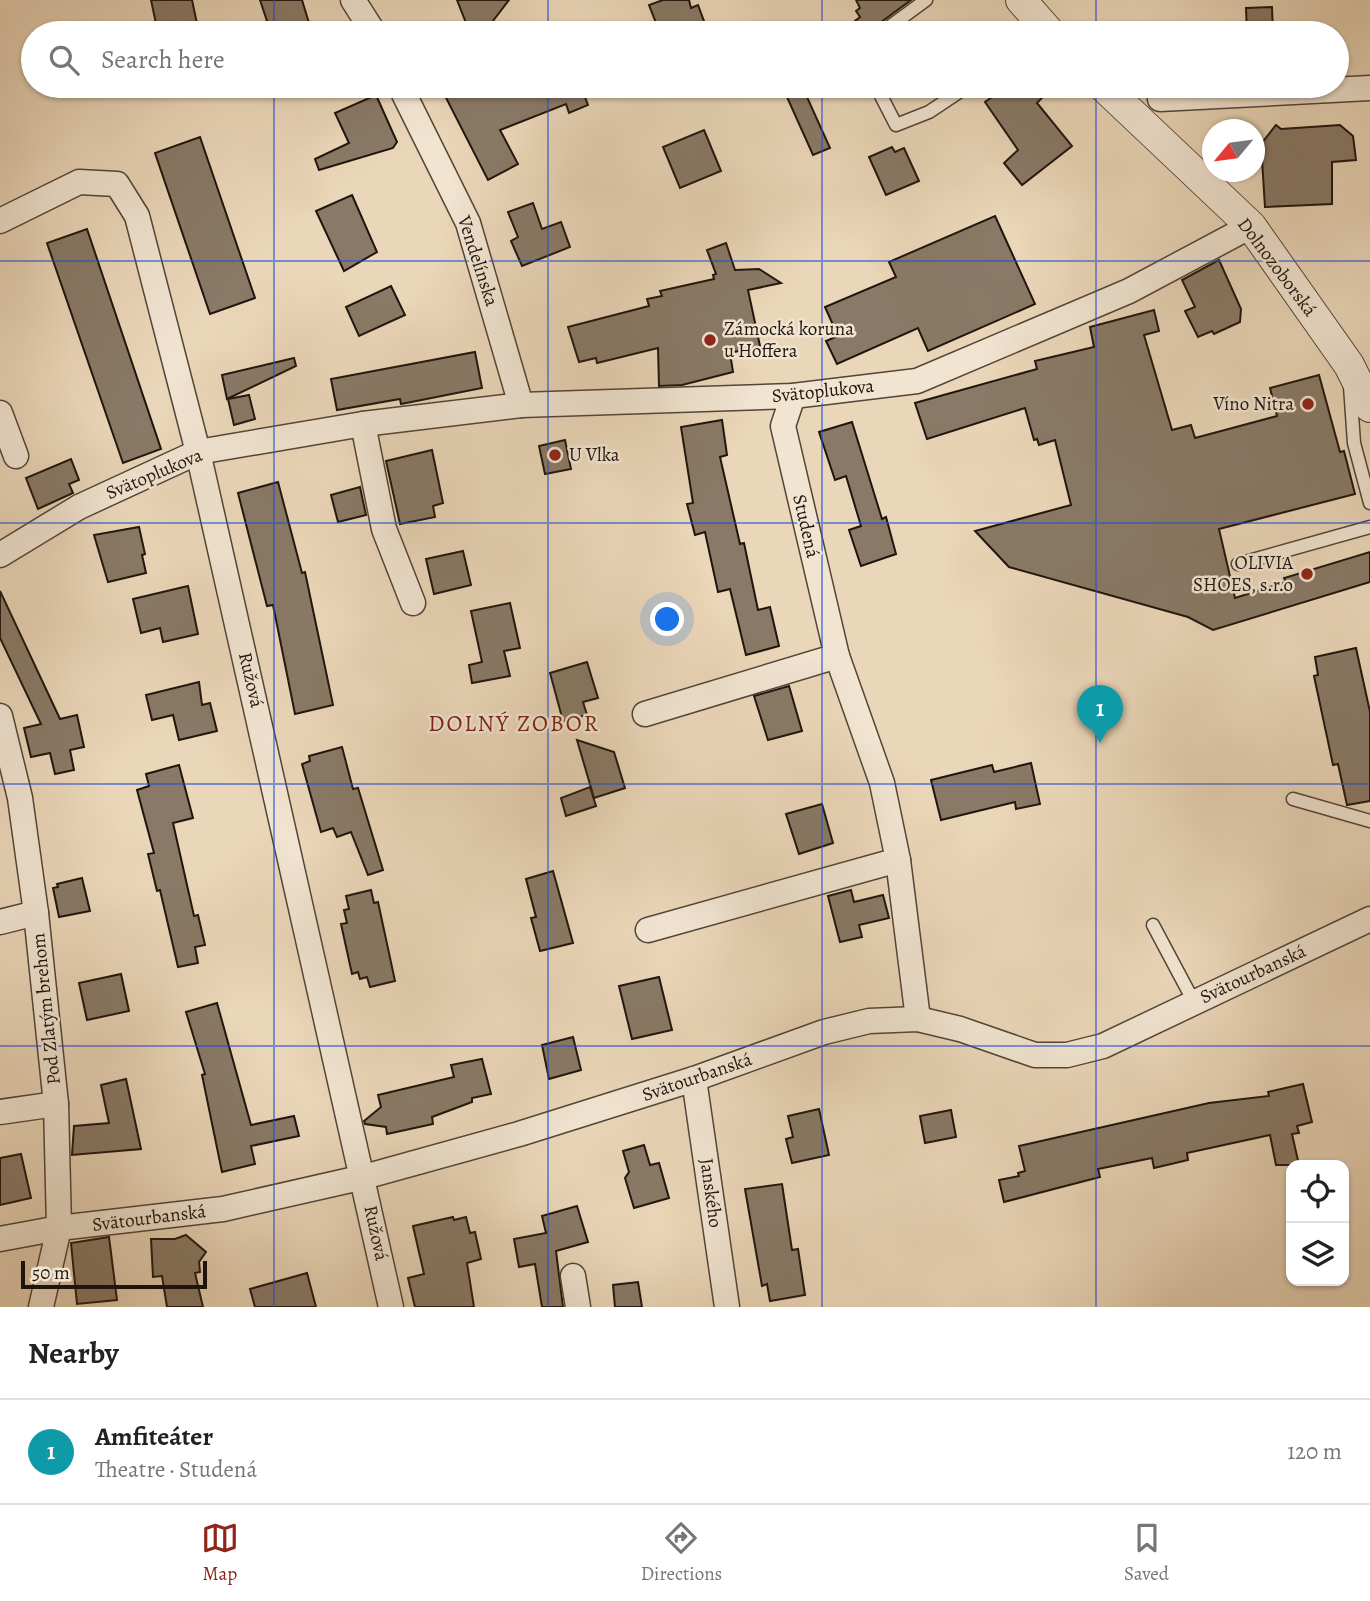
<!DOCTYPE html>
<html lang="en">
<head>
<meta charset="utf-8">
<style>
	body { margin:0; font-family:Alegreya,serif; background:#f6f6f6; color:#222 }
	.controls { position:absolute; right:21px; bottom:21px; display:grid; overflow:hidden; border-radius:14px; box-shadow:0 2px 5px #0004 }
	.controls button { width:63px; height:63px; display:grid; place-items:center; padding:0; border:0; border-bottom:2px solid #e0e0e0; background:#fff; color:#222; font:35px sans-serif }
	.compass { position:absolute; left:1202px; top:119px; width:63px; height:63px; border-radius:50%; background:#fff; box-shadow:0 2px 5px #0004; rotate:241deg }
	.scale { position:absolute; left:21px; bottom:18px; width:186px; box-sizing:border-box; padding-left:7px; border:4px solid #20150e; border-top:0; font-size:19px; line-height:24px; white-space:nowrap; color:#20150e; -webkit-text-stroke:5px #f1e4d1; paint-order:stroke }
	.you { position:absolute; left:668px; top:620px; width:24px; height:24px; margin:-18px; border:5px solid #fff; border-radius:50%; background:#1a73e8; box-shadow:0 0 0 10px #1a73e833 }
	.badge { display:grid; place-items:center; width:46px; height:46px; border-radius:50%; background:#8f2418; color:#fff; font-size:23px; font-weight:700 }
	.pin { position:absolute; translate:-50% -58px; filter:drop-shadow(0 2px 4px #0008) }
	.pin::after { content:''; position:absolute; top:37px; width:24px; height:21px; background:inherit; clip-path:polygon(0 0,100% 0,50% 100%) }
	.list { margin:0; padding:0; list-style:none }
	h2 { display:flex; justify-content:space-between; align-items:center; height:91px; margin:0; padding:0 28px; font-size:30px }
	h2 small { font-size:23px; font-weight:400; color:#767676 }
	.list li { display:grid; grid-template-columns:46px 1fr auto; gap:21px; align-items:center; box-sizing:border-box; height:105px; padding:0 28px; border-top:2px solid #e0e0e0 }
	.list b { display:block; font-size:26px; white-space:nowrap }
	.list p { margin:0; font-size:23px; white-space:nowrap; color:#767676 }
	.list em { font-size:23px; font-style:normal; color:#767676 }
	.icon { flex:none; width:38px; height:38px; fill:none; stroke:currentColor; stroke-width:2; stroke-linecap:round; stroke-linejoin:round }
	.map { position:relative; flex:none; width:1370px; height:1307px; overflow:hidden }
	.search { position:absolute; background:#fff; box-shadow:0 2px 5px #0004; left:21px; right:21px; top:21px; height:77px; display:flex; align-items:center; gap:18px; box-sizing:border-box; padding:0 24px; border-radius:38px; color:#767676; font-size:26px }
	.sheet { height:196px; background:#fff }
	nav { display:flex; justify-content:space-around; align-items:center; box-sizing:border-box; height:98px; border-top:2px solid #e0e0e0; background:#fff; font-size:19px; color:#767676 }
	nav a { display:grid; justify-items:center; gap:4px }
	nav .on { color:#8f2418 }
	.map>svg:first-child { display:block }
	.building { fill:#897966; stroke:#20150e; stroke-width:2 }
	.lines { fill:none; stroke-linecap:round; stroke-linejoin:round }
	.service-casing { stroke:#524538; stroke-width:15 }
	.minor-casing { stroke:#524538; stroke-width:27 }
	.tertiary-casing { stroke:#524538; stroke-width:32 }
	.service { stroke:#f1e4d1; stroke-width:12 }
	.minor { stroke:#f1e4d1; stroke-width:24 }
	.tertiary { stroke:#f1e4d1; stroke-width:30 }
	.grid { fill:none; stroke:#1d4ed8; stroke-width:2; stroke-opacity:0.55 }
	.poi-dot { fill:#8f2418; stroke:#f1e4d1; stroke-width:2.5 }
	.labels { text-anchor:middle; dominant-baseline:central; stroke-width:5; stroke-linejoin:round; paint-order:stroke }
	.street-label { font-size:19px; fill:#20150e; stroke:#f1e4d1 }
	.poi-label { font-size:19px; fill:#20150e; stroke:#f1e4d1; text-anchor:start }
	.quarter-label { font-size:23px; letter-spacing:2px; fill:#7a1f14; stroke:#f1e4d1 }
</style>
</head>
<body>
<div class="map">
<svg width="1370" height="1307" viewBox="0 0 1370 1307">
	<rect width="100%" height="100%" fill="#ead6b8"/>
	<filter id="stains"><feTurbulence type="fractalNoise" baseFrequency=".00286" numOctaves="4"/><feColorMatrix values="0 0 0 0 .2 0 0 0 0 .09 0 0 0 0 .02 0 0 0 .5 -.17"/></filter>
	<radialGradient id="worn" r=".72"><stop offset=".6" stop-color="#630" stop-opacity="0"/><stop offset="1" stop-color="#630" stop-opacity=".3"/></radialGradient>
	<!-- building -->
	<g class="building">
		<polygon points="151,0 192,0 199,33 158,33"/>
		<polygon points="260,0 302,0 312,33 271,33"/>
		<polygon points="457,0 509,0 493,21 495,27 479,33 470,33"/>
		<polygon points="663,0 689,0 691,8 698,5 705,24 678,33 660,33 649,5"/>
		<polygon points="856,0 911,0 876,26 871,33 865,33 855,21 860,17 856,11 860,8"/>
		<polygon points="1272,7 1273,33 1247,33 1246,8"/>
		<polygon points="440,86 489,86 494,95 516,86 610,87 585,97 588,105 569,113 566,104 500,130 518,164 488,180"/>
		<polygon points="782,86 802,86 830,148 813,155"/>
		<polygon points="1008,86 1053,86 1037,103 1072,146 1022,185 1004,163 1018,150 985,102"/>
		<polygon points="376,95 397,142 393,148 319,170 315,159 349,143 335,113"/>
		<polygon points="1276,125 1281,129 1340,125 1353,136 1356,160 1332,162 1332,204 1265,207 1261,144"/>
		<polygon points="704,130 721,171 680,188 663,147"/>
		<polygon points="200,137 255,298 210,314 155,153"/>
		<polygon points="892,147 895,152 904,148 919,181 886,195 869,157"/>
		<polygon points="352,195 377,252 344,271 316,211"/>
		<polygon points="533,203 542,229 561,222 570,247 522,266 511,241 518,237 508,212"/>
		<polygon points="995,216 1035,304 928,351 918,328 837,364 826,341 838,336 825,307 896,277 889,262"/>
		<polygon points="87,229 161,449 123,463 47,243"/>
		<polygon points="726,243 735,270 759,269 781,283 748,290 760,346 730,353 733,372 682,385 659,386 658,348 597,363 596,358 579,362 568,327 649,306 647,299 662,296 660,291 714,279 713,275 716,274 707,250"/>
		<polygon points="1219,260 1241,309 1240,322 1214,334 1212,331 1198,337 1185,311 1195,307 1182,280"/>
		<polygon points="391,286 405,315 359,336 346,307"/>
		<polygon points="1154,310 1159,331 1144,335 1172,430 1191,425 1195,438 1277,416 1270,388 1319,375 1340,452 1344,451 1355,494 1219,529 1235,598 1286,582 1284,578 1370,552 1370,582 1213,630 1188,617 1009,567 975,531 1071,505 1055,440 1039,445 1037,439 1034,440 1025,408 927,439 915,403 1037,369 1035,361 1094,347 1090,327"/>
		<polygon points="475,352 482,388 401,404 400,399 337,410 331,379"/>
		<polygon points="294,358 296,366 227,399 222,375"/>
		<polygon points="249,395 255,419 234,425 228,399"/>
		<polygon points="722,420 727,455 720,457 740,544 744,543 758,610 770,607 779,646 746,655 730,589 718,592 705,532 695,535 687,504 693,503 681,427"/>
		<polygon points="852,422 882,519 886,517 896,554 861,566 849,530 861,526 846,476 835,480 819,432"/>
		<polygon points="565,440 571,469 545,474 539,446"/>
		<polygon points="432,450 443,503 433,506 435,517 400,524 386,461"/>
		<polygon points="71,459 79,480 69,484 73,493 38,509 26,478"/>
		<polygon points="278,482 302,573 305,572 333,705 295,714 273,605 267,606 238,493"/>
		<polygon points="360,487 366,515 338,522 331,495"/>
		<polygon points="139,527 145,554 142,555 146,573 108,582 94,535"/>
		<polygon points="463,551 471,585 434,594 426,559"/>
		<polygon points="188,586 198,634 163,642 160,628 141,633 133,599"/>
		<polygon points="0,591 60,719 77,715 84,747 70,750 74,770 55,774 50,753 31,757 24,728 41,724 0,638"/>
		<polygon points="510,603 520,648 504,651 510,676 472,683 469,665 482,662 471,611"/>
		<polygon points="1356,648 1370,712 1370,801 1347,805 1338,764 1333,765 1314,676 1318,675 1315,657"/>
		<polygon points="587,662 598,698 583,702 587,715 563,721 550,673"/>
		<polygon points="199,682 202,705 210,703 217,731 179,740 173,715 152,720 146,695"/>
		<polygon points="789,686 802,731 768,740 754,696"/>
		<polygon points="577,740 614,752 625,788 594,798"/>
		<polygon points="342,747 353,789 358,788 383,870 368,875 351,832 337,837 333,828 321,832 302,764 310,761 309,756"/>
		<polygon points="1031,763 1040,804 1016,809 1015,802 941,820 931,780 992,765 994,772"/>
		<polygon points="179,765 193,818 173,823 194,916 198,915 205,945 195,947 198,963 178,967 160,890 157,891 148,854 154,853 137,790 149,786 146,774"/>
		<polygon points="590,787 596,806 566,816 561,798"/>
		<polygon points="822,804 833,843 799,854 786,814"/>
		<polygon points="553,871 573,943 540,951 531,918 536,917 526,879"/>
		<polygon points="82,878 90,911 59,917 53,888 58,887 57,884"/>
		<polygon points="371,890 374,903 378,902 395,981 370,987 367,977 360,979 358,972 352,974 341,924 347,923 344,910 349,909 346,896"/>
		<polygon points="851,890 854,902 883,895 889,918 859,925 862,937 840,942 828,896"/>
		<polygon points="121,974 129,1011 87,1020 79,983"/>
		<polygon points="659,977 672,1030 632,1039 619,986"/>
		<polygon points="217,1003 251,1125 294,1116 299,1136 251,1146 255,1164 222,1172 202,1075 205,1074 186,1012"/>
		<polygon points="573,1037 581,1070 549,1079 542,1045"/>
		<polygon points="482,1059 491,1094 472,1098 472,1102 432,1117 433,1124 387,1134 386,1127 365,1124 364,1121 381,1107 378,1095 454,1077 451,1065"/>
		<polygon points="126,1079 141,1149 72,1155 74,1126 109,1123 101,1085"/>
		<polygon points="1303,1084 1312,1122 1297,1126 1299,1133 1292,1134 1299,1165 1276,1165 1270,1135 1187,1153 1188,1160 1154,1168 1152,1158 1098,1169 1100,1177 1004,1202 999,1180 1019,1176 1018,1173 1025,1171 1019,1146 1209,1103 1269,1096 1268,1092"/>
		<polygon points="819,1109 829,1155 792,1163 786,1139 793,1137 788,1116"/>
		<polygon points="951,1110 956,1137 925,1143 920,1116"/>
		<polygon points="644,1145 650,1165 659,1163 669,1198 634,1208 625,1178 629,1172 623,1151"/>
		<polygon points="21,1154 31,1198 0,1205 0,1158"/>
		<polygon points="782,1184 792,1250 798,1249 805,1295 770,1301 767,1284 762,1286 745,1189"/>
		<polygon points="577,1206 588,1242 556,1251 563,1307 542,1307 535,1264 519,1267 514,1239 546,1233 542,1216"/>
		<polygon points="453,1217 454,1220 466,1217 470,1233 475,1232 481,1259 467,1263 474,1307 415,1307 408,1278 424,1274 413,1226"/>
		<polygon points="186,1235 206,1252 199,1262 200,1272 195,1273 203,1307 167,1307 162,1276 153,1277 151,1239 175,1239"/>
		<polygon points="109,1237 117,1300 77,1304 71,1243"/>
		<polygon points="307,1273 316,1307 255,1307 250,1289"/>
		<polygon points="638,1282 642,1307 615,1307 613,1285"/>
	</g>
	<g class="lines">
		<defs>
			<g id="service">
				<polyline points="881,33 926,0"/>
				<polyline points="876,86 896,125 929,112 968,86"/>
				<polyline points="1350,386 1354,443 1370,503"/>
				<polyline points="1238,564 1370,527"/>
				<polyline points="1293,799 1370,821"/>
				<polyline points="1153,925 1194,1002"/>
			</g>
			<g id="minor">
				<polyline points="353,0 374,33"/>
				<polyline points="400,86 468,223 521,405"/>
				<polyline points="1160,99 1370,88"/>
				<polyline points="0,221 79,182 117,184 137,216 198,452 391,1307"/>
				<polyline points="793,396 783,426 837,656 882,783 898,860 918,1019"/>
				<polyline points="0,413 16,456"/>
				<polyline points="363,424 384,529 413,603"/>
				<polyline points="0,555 79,507 198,452 363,424 521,405 793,396 917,381 1129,291 1251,226"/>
				<polyline points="645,714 837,656"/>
				<polyline points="0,716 20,798 36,913 56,1104 59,1228 41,1307"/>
				<polyline points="0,922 36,913"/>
				<polyline points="648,930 898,860"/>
				<polyline points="694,1079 727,1307"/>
				<polyline points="0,1112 56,1104"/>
				<polyline points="0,1239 59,1228 223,1209 364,1177 519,1134 694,1079 824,1032 869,1021 918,1019 960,1029 1035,1055 1067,1055 1103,1046 1370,919"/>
				<polyline points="573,1276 578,1307"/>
			</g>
			<g id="tertiary">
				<polyline points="1021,0 1050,33"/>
				<polyline points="1103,86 1251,226 1349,365 1370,407"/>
			</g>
		</defs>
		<!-- service casing -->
		<use href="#service" class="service-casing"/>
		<!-- minor casing -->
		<use href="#minor" class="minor-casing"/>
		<!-- tertiary casing -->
		<use href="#tertiary" class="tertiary-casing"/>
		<!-- service -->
		<use href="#service" class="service"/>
		<!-- minor -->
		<use href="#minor" class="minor"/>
		<!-- tertiary -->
		<use href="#tertiary" class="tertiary"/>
	</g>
	<!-- grid -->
	<path class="grid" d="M274 0V33M548 0V33M822 0V33M1096 0V33M274 86V1307M548 86V1307M822 86V1307M1096 86V1307M0 261H1370M0 523H1370M0 784H1370M0 1046H1370"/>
	<!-- markers -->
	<g class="poi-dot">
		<circle cx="710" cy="340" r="7"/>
		<circle cx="1308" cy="404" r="7"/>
		<circle cx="555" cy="455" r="7"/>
		<circle cx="1307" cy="574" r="7"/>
	</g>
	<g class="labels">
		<!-- street labels -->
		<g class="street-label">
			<text transform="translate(478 261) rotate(72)">Vendelínska</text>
			<text transform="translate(1277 267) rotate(53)">Dolnozoborská</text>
			<text transform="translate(823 391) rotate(-6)">Svätoplukova</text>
			<text transform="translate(154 474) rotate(-23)">Svätoplukova</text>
			<text transform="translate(806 526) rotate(77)">Studená</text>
			<text transform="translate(251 680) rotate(77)">Ružová</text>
			<text transform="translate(1253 974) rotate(-25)">Svätourbanská</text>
			<text transform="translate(46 1009) rotate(-96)">Pod Zlatým brehom</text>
			<text transform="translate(697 1077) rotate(-19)">Svätourbanská</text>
			<text transform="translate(711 1193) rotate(82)">Janského</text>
			<text transform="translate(149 1218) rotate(-7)">Svätourbanská</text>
			<text transform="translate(376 1233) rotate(78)">Ružová</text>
		</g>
		<!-- poi labels -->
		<g class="poi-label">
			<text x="724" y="329">Zámocká koruna<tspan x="724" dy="22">u Hoffera</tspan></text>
			<text x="1294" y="404" text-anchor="end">Víno Nitra</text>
			<text x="569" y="455">U Vlka</text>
			<text x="1293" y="563" text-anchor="end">OLIVIA<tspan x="1293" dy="22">SHOES, s.r.o</tspan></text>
		</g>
		<!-- quarter labels -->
		<g class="quarter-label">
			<text x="514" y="723">DOLNÝ ZOBOR</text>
		</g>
	</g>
	<rect width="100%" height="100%" filter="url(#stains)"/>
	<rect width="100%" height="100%" fill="url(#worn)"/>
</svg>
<div class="controls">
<button><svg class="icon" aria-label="locate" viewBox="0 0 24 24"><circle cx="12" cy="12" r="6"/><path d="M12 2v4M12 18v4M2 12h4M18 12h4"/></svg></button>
<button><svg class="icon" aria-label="layers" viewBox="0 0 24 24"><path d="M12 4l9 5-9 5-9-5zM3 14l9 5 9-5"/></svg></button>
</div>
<svg class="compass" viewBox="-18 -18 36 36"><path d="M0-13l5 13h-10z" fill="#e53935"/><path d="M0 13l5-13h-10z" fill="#767676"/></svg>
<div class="scale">50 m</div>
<div class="you"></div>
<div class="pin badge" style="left:1100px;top:743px;background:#0f9aa8">1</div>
<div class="search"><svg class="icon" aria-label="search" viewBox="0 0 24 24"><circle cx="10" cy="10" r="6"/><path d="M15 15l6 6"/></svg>Search here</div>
</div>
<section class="sheet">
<h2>Nearby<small></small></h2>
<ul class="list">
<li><span class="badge" style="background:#0f9aa8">1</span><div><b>Amfiteáter</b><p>Theatre · Studená</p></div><em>120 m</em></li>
</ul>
</section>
<nav>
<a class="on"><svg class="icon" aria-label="map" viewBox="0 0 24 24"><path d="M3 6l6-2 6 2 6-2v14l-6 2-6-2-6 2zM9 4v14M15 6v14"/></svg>Map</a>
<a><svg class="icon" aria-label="directions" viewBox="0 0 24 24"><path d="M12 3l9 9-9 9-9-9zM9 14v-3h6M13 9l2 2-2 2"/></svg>Directions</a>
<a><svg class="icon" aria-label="saved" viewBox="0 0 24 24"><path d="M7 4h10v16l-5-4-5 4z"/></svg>Saved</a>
</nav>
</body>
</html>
